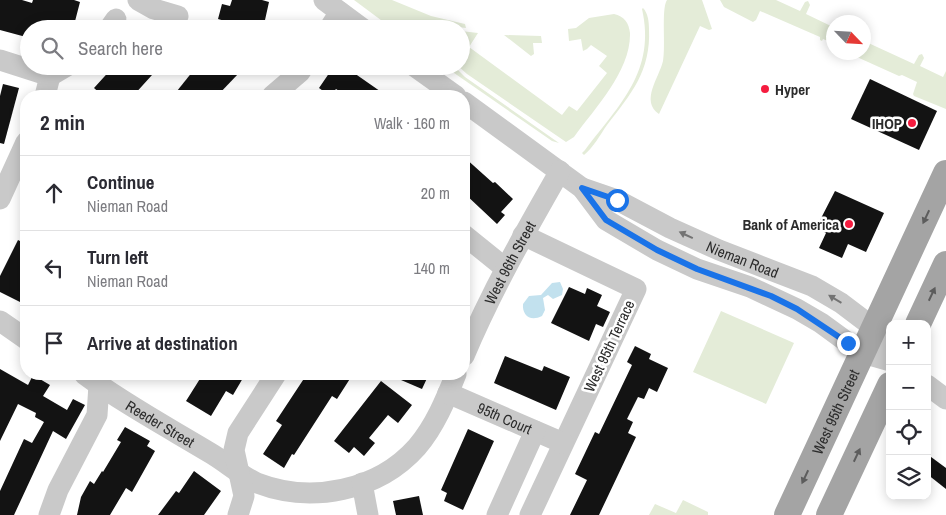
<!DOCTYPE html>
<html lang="en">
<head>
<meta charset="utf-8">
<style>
	body { margin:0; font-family:"Archivo Narrow",sans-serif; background:#f7f7f7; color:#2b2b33 }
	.controls { position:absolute; right:15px; bottom:15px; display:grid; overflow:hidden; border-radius:10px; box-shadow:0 2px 12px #0003 }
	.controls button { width:45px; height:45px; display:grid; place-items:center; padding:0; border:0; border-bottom:1px solid #e1e1e2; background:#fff; color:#2b2b33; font:25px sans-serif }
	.compass { position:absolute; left:826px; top:15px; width:45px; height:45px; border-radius:50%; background:#fff; box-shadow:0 2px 12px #0003; rotate:115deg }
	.stop { position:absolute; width:15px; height:15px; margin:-11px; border:4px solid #1a73e8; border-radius:50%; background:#fff }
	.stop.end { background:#1a73e8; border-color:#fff; box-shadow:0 1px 5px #0008 }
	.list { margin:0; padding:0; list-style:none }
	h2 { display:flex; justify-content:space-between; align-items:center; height:65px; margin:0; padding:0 20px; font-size:21px }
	h2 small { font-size:16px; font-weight:400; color:#7c7c81 }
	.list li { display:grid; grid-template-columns:32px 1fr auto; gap:15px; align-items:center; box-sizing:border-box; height:75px; padding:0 20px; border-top:1px solid #e1e1e2 }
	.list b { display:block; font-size:19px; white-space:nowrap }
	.list p { margin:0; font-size:16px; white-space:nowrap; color:#7c7c81 }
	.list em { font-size:16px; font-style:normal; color:#7c7c81 }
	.icon { flex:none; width:28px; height:28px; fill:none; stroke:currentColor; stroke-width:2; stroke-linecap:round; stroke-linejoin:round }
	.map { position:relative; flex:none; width:946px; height:515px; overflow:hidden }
	.search { position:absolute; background:#fff; box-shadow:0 2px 12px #0003; left:20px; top:20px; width:450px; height:55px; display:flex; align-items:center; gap:12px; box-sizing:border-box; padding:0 18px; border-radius:28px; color:#7c7c81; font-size:19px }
	.panel { position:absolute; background:#fff; box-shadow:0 2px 12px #0003; left:20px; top:90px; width:450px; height:290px; border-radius:20px }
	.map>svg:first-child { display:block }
	.green { fill:#e4ecd8 }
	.water { fill:#c2e1ee }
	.building { fill:#131313 }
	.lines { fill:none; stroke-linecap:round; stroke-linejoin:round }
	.minor { stroke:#c9c9c9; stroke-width:21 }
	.major { stroke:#a4a4a4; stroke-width:26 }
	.oneway { fill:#5c5c5c }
	.oneway2 { fill:#737373 }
	.route { stroke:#1a73e8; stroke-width:6 }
	.poi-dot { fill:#f51c3f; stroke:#fff; stroke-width:2 }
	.labels { text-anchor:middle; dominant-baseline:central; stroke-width:5; stroke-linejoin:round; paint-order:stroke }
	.poi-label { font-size:15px; font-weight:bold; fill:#2c2c2c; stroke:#fff; text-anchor:end }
	.street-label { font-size:15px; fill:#2c2c2c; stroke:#fff }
</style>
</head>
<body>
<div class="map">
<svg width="946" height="515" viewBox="0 0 946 515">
	<rect width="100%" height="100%" fill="#fff"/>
	<!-- green -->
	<g class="green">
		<polygon points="354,0 392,0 431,16 465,24 466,28 434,24 431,29 393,29"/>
		<path d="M667 0H702L712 29 709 30 700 26 659 114C640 101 659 78 663 61 666 46 661 9 667 0Z"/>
		<polygon points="720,0 776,0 800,11 805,2 808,1 810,5 806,14 833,27 833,43 823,39 822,41 820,40 820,37 760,11 756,20 753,22 724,7"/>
		<path d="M643 8C648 13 649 22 649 29 651 71 631 94 607 125 600 135 593 148 584 155L582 153 585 150C620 104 656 71 642 9Z"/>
		<path d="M614 14C624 16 629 23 630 33 631 71 595 108 574 137L566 142 467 74 458 66H461V31L478 33 469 47 562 115 569 106 577 111 607 73 599 66 607 56 591 45 587 49 583 51 581 39 569 41 568 29 576 28 589 18Z"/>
		<polygon points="504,35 541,36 542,43 533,43 534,54 531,56"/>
		<polygon points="864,41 914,64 919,55 922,54 924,58 920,66 943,77 946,71 946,109 914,96 913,94 917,82 902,75 899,76 848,53 864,52"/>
		<polygon points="444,66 454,66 465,77 559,143 552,141"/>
		<polygon points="721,311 794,343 766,404 693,372"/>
		<polygon points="683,500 708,512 708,515 649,515 655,504 676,513"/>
	</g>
	<!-- water -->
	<path class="water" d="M560 282 563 289 562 295 553 299 548 295 543 298 545 310 542 316C530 322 522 315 523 304L529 296 541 295 552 283Z"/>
	<!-- building -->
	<g class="building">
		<polygon points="0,0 22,0 32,3 33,0 74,0 80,2 73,29 29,29 26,37 0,30"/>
		<polygon points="232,0 262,0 269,2 263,29 252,29 218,19 222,4 230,6"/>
		<polygon points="114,66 122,72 127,66 142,66 152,75 133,96 103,96 94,88"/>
		<polygon points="197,66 231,66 239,73 217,96 173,96"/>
		<polygon points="334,66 344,66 387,96 347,96 336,89 330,96 319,88"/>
		<polygon points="870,79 937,111 919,150 851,119"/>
		<polygon points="3,84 19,88 4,144 0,143 0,96"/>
		<polygon points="464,157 493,183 495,182 513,199 501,212 505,215 497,224 464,193"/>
		<polygon points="835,191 884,213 866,252 848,244 842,258 819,248 826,233 816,228"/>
		<polygon points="18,240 26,244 26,305 0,292 0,276"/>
		<polygon points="569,287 585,294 587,288 602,295 597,306 610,312 603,327 596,324 589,341 551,323"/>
		<polygon points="635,346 651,354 649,359 668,368 657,392 649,388 644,399 638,397 627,419 633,422 628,433 636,437 599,515 570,515 587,480 575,474 595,432 599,434 632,365 627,362"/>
		<polygon points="505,356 542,371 544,366 570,377 556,410 494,383"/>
		<polygon points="0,369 28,385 33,375 50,385 43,396 67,410 73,399 85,405 66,439 53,431 14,515 0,515 0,491 24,439 32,443 44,422 35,417 36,413 18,404 0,441"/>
		<polygon points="203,374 236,374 243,378 233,395 226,391 211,416 186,401"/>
		<polygon points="307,374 353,374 337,399 332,396 294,455 292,454 284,468 263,454 282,425 276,421"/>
		<polygon points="387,374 429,374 422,389"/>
		<polygon points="381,381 412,405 398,423 388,415 369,438 375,443 364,456 354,447 349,453 334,441"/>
		<polygon points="125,427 150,441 147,446 155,451 132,492 126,488 110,515 77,515 81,497 90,481 94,484 102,471 103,472 121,442 117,440"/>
		<polygon points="468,429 494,441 463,510 444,501 447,493 441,490"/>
		<polygon points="927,454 946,468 946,489 927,474"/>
		<polygon points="194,471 221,491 204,515 158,515 176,491 179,493"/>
		<polygon points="419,496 423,515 396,515 393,501"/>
	</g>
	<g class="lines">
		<!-- minor -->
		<g class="minor">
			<polyline points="138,0 154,9 178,16"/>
			<polyline points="324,0 363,29"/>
			<polyline points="109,29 116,19"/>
			<polyline points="329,29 340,12"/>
			<polyline points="0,60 50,76"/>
			<polyline points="414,66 456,96"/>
			<polyline points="50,76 67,66"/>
			<polyline points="45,96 50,76"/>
			<polyline points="272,96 300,72 304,66"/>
			<polyline points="464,102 582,188 606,220 657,250 697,269 750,287 797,309 821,323 862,353 890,361"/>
			<path id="s1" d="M582 188 617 200 670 228 719 250 812 286 841 303 874 328 890 350"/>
			<polyline points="0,199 26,142"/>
			<polyline points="464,235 505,268"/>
			<polyline points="523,235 636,289 530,515"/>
			<polyline points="0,321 26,339"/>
			<path id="s2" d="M464 356C491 292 525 232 560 171"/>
			<path id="s3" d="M84 374C124 404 169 428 212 454 227 463 241 476 257 483 311 504 378 491 417 447 435 426 446 399 456 374"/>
			<polyline points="927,385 946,399"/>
			<path id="s4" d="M448 393 563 443"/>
			<polyline points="362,483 368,515"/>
			<polyline points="49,515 58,490 97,415 99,385 98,374"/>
			<polyline points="238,515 244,496 234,450 238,433 276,374"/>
			<polyline points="497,515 535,431"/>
		</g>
		<!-- major -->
		<g class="major">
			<polyline points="918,324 946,264"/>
			<path id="s5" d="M787 515 946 173"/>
			<polyline points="829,515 890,385"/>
		</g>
	</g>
	<!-- one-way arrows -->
	<defs><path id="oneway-solid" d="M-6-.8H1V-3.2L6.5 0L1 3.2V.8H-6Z" transform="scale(1.25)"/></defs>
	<g class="oneway">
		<use href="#oneway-solid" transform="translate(926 217) rotate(115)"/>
		<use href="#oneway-solid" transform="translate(932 294) rotate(-65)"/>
		<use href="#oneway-solid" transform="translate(857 455) rotate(-65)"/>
		<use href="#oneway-solid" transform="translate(805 477) rotate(115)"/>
	</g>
	<g class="oneway2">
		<use href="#oneway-solid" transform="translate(686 235) rotate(-155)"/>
		<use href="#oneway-solid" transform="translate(835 299) rotate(-149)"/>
	</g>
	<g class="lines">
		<!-- route -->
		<polyline class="route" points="617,200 582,188 606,220 657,250 697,269 771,296 797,309 848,343"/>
	</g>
	<!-- markers -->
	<g class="poi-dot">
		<circle cx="765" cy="89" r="5"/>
		<circle cx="912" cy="123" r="5"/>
		<circle cx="849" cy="224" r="5"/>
	</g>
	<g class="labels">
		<!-- poi labels -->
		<g class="poi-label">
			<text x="775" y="89" text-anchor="start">Hyper</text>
			<text x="902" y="123">IHOP</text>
			<text x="839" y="224">Bank of America</text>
		</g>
		<!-- street labels -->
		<g class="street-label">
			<text stroke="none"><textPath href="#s1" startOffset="176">Nieman Road</textPath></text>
			<text stroke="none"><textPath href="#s2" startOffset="104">West 96th Street</textPath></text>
			<text transform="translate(609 346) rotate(-65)">West 95th Terrace</text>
			<text stroke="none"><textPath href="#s5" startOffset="114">West 95th Street</textPath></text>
			<text stroke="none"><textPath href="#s4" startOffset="62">95th Court</textPath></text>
			<text stroke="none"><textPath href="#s3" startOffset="91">Reeder Street</textPath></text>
		</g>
	</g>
</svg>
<div class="controls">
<button>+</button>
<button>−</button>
<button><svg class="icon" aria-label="locate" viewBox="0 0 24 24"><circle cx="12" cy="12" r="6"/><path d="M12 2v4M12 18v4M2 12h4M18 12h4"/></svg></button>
<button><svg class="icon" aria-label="layers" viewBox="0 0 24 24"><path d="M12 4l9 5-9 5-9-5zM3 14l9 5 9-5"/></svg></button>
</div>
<svg class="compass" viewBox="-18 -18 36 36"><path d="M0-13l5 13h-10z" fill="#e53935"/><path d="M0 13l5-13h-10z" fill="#7c7c81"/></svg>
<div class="stop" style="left:617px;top:200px"></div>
<div class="stop end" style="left:848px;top:343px"></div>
<div class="search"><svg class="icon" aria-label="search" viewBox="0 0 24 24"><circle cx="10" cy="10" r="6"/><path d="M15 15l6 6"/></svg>Search here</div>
<section class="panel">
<h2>2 min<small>Walk · 160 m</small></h2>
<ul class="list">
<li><svg class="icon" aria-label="ahead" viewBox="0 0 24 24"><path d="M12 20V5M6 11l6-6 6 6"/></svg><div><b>Continue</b><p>Nieman Road</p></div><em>20 m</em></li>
<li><svg class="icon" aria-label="left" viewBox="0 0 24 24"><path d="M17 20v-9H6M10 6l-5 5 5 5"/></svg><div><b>Turn left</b><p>Nieman Road</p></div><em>140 m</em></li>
<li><svg class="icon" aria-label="arrive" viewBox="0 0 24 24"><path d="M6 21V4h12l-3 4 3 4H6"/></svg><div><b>Arrive at destination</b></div></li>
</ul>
</section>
</div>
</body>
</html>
